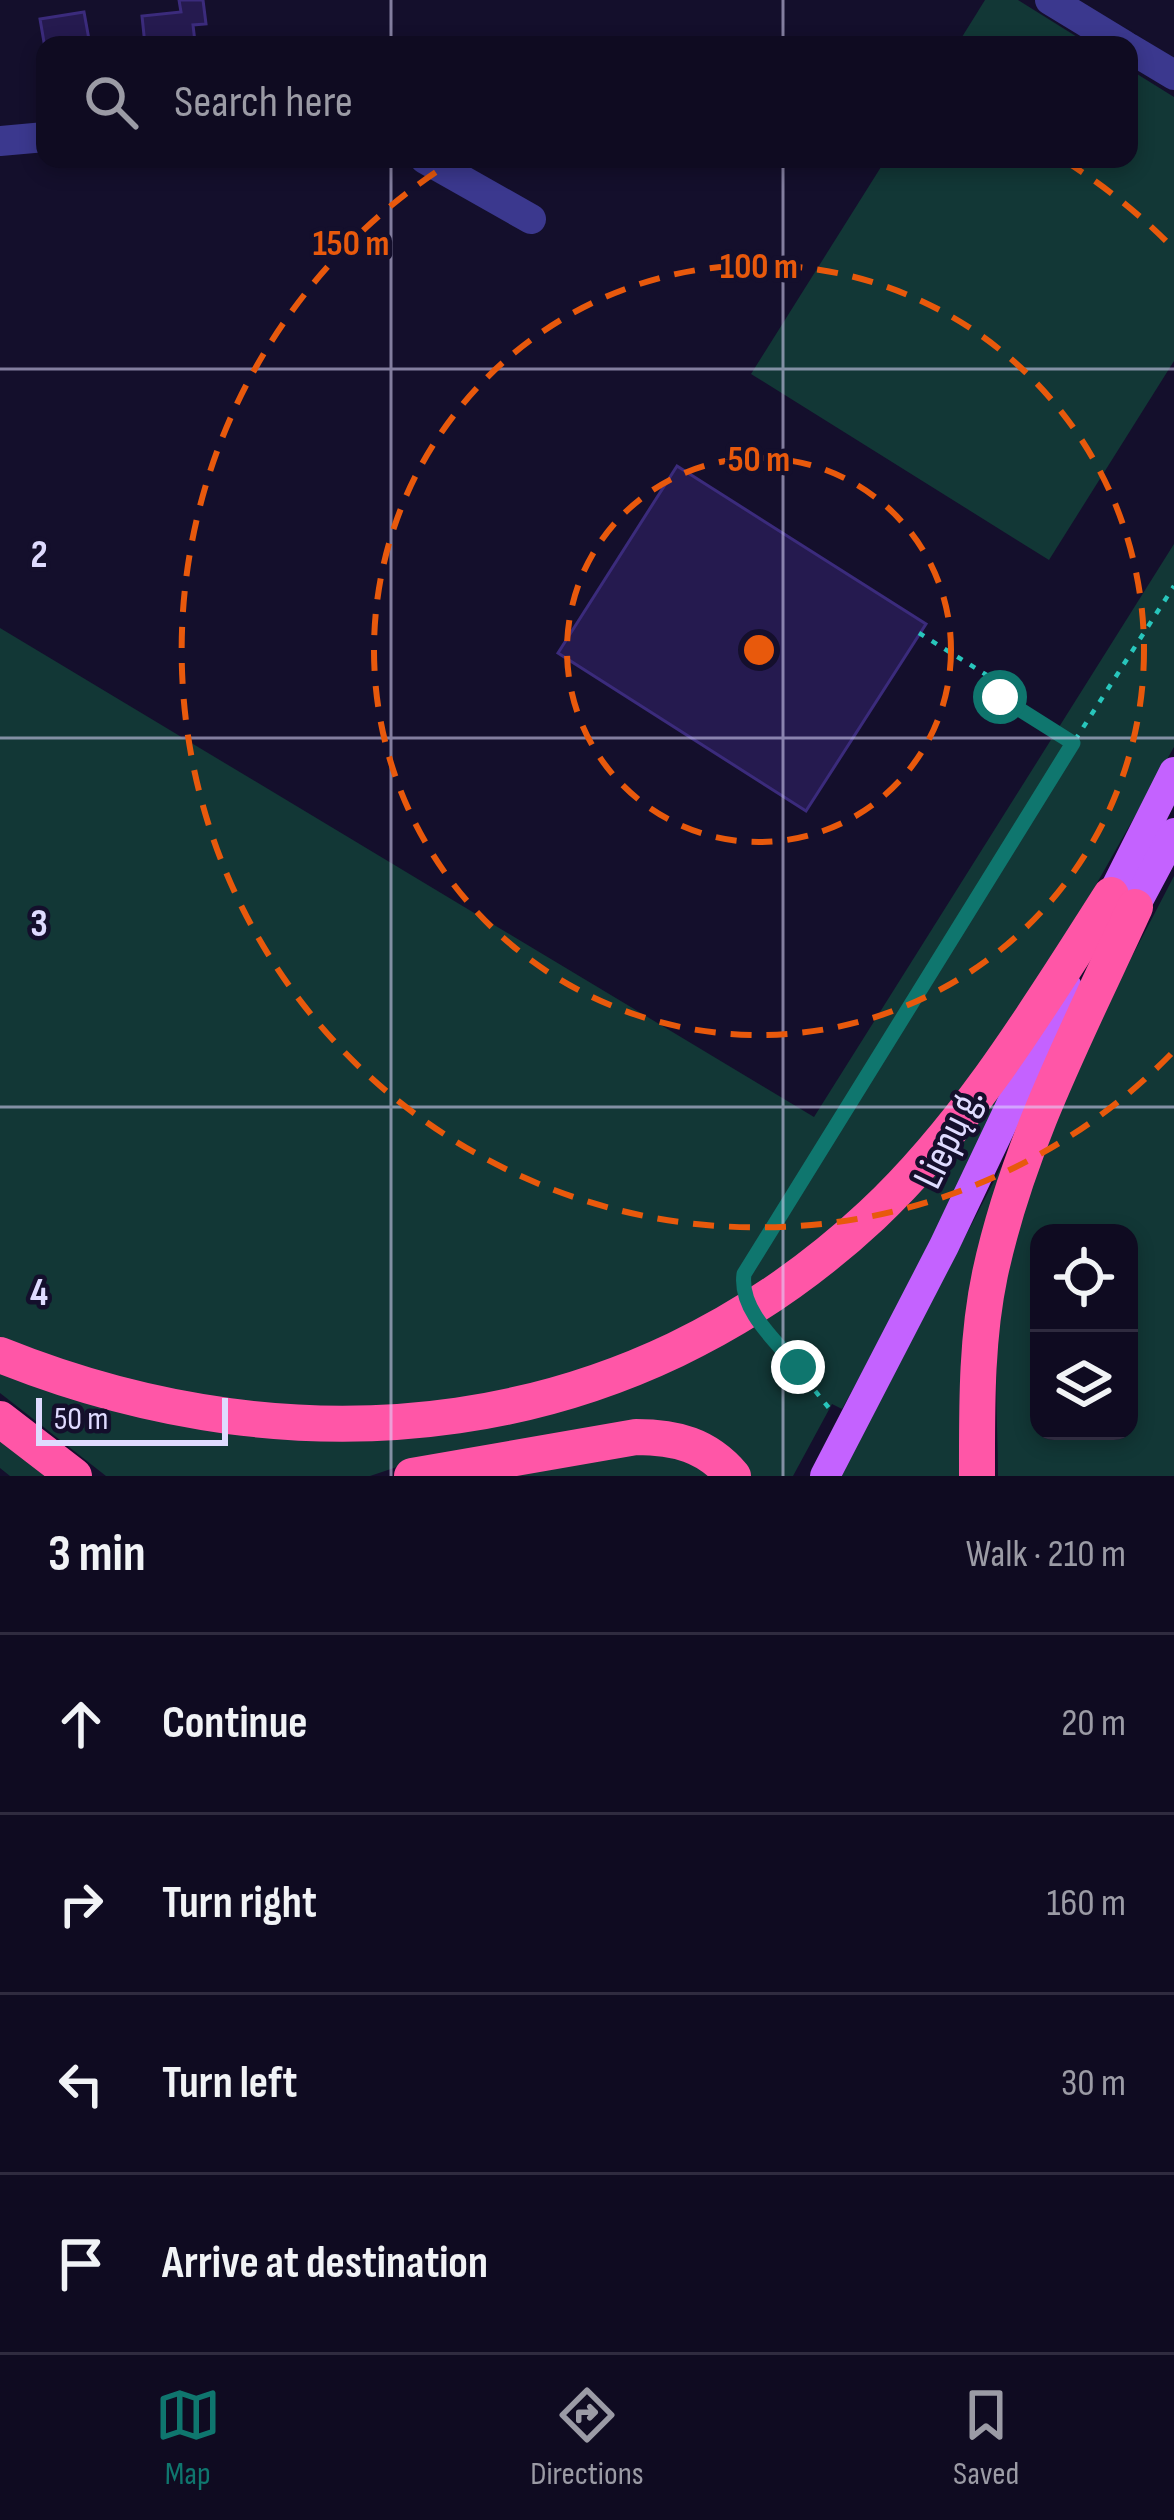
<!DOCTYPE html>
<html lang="en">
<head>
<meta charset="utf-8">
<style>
	body { margin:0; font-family:"Sofia Sans Condensed",sans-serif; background:#1d192e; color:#f1f3f6 }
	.controls { position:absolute; right:36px; bottom:36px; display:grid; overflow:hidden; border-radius:24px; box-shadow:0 6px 18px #0003 }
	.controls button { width:108px; height:108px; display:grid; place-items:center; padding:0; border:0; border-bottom:3px solid #2f2b3f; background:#0f0b21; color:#f1f3f6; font:60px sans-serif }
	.scale { position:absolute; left:36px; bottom:30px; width:192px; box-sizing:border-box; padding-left:12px; border:6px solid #dfdbff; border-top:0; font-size:33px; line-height:42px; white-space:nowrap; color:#dfdbff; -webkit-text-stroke:9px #140f2c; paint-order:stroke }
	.stop { position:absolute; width:36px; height:36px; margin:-27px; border:9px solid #0f766e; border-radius:50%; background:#fff }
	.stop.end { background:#0f766e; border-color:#fff; box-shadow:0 3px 12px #0008 }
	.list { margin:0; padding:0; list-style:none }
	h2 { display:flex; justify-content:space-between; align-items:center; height:156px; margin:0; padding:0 48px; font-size:51px }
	h2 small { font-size:39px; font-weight:400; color:#9b9ba5 }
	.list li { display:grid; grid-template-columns:78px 1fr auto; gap:36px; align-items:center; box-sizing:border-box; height:180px; padding:0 48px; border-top:3px solid #2f2b3f }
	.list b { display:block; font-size:45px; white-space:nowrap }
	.list em { font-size:39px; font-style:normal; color:#9b9ba5 }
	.icon { flex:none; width:66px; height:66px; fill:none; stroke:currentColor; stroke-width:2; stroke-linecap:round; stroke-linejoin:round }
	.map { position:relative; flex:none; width:1174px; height:1476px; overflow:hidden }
	.search { position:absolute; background:#0f0b21; box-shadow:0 6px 18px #0003; left:36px; right:36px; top:36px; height:132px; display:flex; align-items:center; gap:30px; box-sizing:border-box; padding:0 42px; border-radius:24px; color:#9b9ba5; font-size:45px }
	.sheet { height:876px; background:#0f0b21 }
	nav { display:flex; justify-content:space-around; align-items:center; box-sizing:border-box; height:168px; border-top:3px solid #2f2b3f; background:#0f0b21; font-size:33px; color:#9b9ba5 }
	nav a { display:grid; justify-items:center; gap:6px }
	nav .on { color:#0f766e }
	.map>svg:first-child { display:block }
	.green { fill:#123736; fill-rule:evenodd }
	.building { fill:#251a4f; stroke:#3b2b7c; stroke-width:3 }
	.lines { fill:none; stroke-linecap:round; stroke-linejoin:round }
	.path { stroke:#28c6bc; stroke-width:4.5; stroke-dasharray:6 9; stroke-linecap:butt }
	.minor { stroke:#3b388e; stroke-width:30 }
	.major { stroke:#c462ff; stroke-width:30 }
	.highway { stroke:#ff56a7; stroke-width:36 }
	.route { stroke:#0f766e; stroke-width:15 }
	.grid { fill:none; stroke:#dfdbff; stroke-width:3; stroke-opacity:0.55 }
	.ring { fill:none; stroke:#e8590c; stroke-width:6; stroke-dasharray:21 15 }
	.labels { text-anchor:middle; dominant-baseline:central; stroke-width:9; stroke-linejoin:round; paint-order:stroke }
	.street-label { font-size:42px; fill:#dfdbff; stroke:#140f2c }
	.grid-label { font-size:39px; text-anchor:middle; font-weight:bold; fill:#dfdbff; stroke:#140f2c; stroke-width:9; stroke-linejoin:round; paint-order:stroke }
	.centre { fill:#e8590c; stroke:#140f2c; stroke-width:6 }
	.ring-label { font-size:36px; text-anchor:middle; font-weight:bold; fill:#e8590c; stroke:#140f2c; stroke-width:9; stroke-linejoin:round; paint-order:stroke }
</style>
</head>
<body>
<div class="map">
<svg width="1174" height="1476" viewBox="0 0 1174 1476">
	<rect width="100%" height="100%" fill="#140f2c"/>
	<!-- green -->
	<g class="green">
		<polygon points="985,0 1018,0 1090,45 957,45"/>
		<polygon points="1129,69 1174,97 1174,361 1049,560 751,374 886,159 1129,159"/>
		<polygon points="1174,544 1174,747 1045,975 1006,1039 876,1197 737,1303 605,1363 530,1388 436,1406 214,1407 89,1371 0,1337 0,628 814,1117"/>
		<path d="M1174 876V1476H998C998 1430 994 1383 998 1338 1011 1170 1099 1022 1174 876ZM1039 1233H1129V1431H1039Z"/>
		<polygon points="1012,1073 946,1220 842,1409 832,1404 793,1476 746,1476 700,1436 415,1461 370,1476 106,1476 0,1393 0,1363 246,1433 321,1440 420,1437 527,1418 714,1343"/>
		<polygon points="1007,1156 965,1476 841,1476"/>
		<polygon points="0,1436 51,1476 10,1476 0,1468"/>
		<polygon points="665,1449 720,1476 495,1476"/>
	</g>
	<!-- building -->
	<g class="building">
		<polygon points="179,0 203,0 206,24 193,25 195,42 145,45 142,16 181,12"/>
		<polygon points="84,12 90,45 104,45 45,45 45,48 40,19"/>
		<polygon points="677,466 926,624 806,811 558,653"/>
	</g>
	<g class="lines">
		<!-- path -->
		<g class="path">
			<polyline points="919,633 1006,687"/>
			<polyline points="1000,697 1073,743"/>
			<polyline points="744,1276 1016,832 1174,586"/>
			<polyline points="768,1333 829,1408"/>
		</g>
		<!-- minor -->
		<g class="minor">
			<polyline points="1050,0 1124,45"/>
			<polyline points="1129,48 1174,75"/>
			<polyline points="0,141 45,137"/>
			<polyline points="425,159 531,219"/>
		</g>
		<!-- major -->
		<g class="major">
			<polyline points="1101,917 1174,772"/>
			<polyline points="1124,927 1174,833"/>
			<polyline points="825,1476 944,1246 1067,987"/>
		</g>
		<!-- highway -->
		<g class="highway">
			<path d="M0 1355C301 1476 629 1442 872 1215 969 1124 1040 1006 1111 895"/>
			<polyline points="0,1419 74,1476"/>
			<path d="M412 1476 636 1437C676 1437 707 1445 733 1476"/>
			<path d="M977 1476C977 1409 976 1340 990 1274 1018 1144 1080 1027 1135 907"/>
		</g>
	</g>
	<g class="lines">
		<!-- route -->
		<path class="route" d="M798 1367C776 1341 739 1310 744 1274L1073 743 1000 697"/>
	</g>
	<!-- grid -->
	<path class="grid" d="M391 0V45M783 0V45M391 159V1476M783 159V1476M0 369H1174M0 738H1174M0 1107H1174"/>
	<!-- distance rings -->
	<g class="ring">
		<circle cx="759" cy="650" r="192"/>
		<circle cx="759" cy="650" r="385"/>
		<path d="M1171 1054A577 577 0 1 1 453 161M1065 161A577 577 0 0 1 1171 246"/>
	</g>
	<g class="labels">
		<!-- street labels -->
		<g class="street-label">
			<text transform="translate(949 1138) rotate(-64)">Liepų g.</text>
		</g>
	</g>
	<g class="grid-label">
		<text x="39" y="567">2</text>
		<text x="39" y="936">3</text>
		<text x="39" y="1305">4</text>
	</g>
	<circle cx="759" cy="650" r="18" class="centre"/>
	<g class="ring-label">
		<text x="351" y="255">150 m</text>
		<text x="759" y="278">100 m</text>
		<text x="759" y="471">50 m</text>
	</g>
</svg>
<div class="controls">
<button><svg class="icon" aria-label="locate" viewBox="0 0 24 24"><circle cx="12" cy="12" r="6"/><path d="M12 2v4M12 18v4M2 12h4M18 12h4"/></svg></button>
<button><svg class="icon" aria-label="layers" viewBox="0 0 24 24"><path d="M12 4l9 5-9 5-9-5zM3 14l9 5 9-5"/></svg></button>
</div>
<div class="scale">50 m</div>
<div class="stop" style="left:1000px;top:697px"></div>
<div class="stop end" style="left:798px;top:1367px"></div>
<div class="search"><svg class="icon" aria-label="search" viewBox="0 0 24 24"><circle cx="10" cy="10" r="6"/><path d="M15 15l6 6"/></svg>Search here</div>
</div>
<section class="sheet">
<h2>3 min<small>Walk · 210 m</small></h2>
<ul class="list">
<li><svg class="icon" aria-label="ahead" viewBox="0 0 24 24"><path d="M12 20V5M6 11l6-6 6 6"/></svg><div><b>Continue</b></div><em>20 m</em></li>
<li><svg class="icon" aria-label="right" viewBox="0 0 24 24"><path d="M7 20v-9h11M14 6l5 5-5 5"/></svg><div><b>Turn right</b></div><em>160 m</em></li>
<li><svg class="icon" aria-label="left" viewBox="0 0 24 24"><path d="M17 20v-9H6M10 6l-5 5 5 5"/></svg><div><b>Turn left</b></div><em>30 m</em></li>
<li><svg class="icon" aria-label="arrive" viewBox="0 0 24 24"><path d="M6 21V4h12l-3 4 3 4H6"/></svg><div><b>Arrive at destination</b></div></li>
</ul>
</section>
<nav>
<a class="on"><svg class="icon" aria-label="map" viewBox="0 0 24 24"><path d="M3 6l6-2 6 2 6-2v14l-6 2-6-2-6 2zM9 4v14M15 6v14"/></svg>Map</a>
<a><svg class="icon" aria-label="directions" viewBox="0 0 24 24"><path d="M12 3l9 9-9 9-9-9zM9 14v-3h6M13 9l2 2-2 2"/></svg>Directions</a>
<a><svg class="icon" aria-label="saved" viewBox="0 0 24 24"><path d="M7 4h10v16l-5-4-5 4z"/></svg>Saved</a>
</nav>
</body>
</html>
